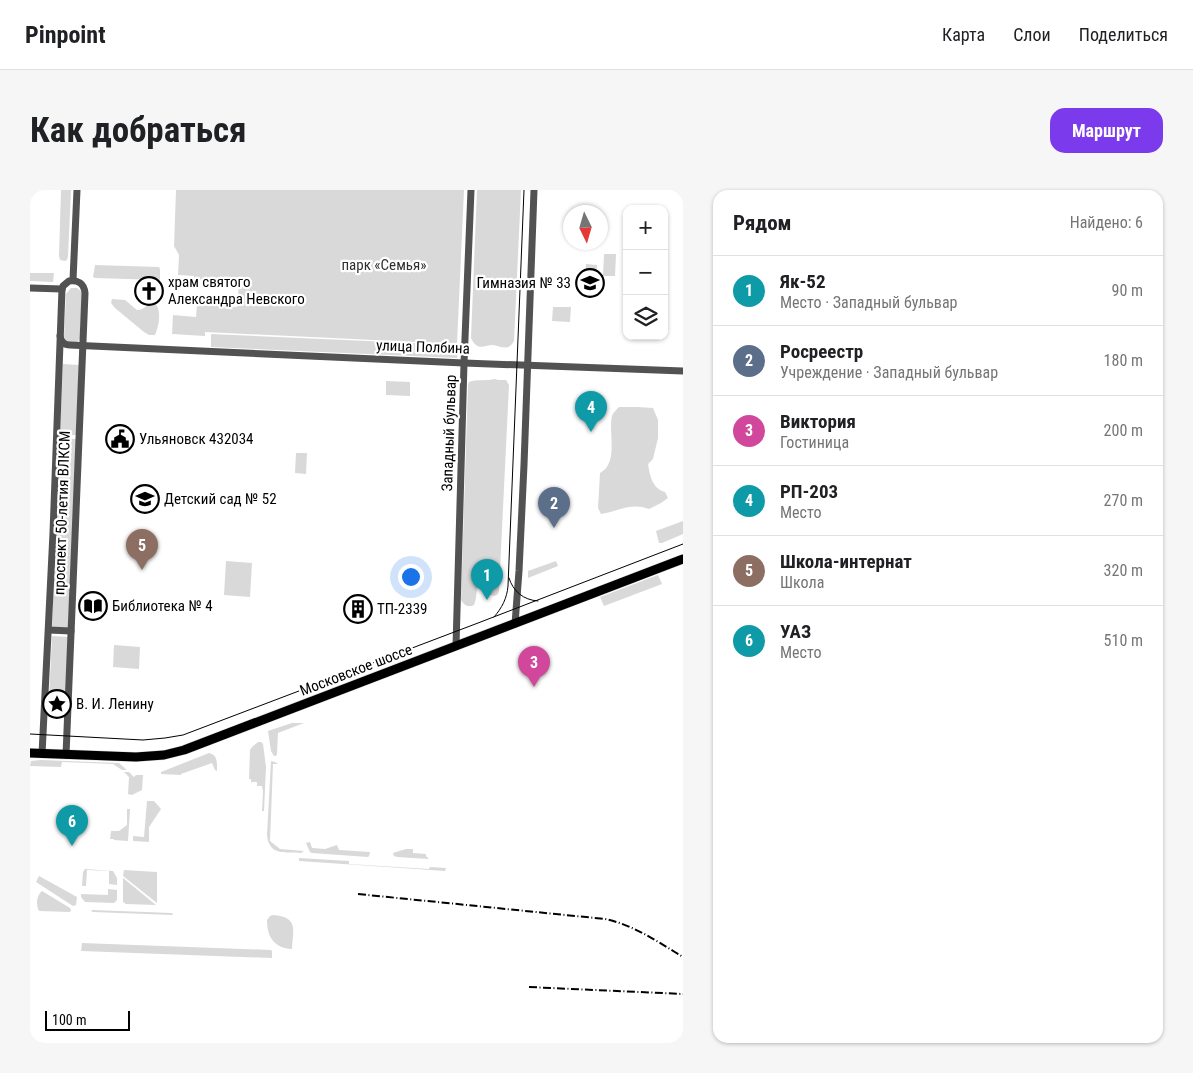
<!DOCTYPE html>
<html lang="ru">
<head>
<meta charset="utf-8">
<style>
	body { margin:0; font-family:"Roboto Condensed",sans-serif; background:#f6f6f6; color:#202124 }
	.controls { position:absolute; right:15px; top:15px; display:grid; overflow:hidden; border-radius:10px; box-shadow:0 1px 4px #0004 }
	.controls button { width:45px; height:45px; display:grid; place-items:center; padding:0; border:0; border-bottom:1px solid #e0e0e0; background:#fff; color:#202124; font:25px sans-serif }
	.compass { position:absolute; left:533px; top:15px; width:45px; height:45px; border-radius:50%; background:#fff; box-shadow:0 1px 4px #0004; rotate:175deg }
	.scale { position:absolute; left:15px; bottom:12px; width:85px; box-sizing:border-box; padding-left:5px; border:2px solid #000; border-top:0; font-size:14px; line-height:18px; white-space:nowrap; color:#000; -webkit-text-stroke:4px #fff; paint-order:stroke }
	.you { position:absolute; left:380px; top:386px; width:18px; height:18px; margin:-12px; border:4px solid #fff; border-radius:50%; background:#1a73e8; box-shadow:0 0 0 8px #1a73e833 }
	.badge { display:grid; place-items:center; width:32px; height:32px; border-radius:50%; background:#7c3aed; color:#fff; font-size:16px; font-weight:700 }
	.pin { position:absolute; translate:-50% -41px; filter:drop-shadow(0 1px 2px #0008) }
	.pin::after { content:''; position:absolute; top:26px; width:18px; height:15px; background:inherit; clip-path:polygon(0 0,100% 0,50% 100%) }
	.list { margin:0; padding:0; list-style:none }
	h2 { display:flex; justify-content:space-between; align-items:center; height:65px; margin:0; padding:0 20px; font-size:21px }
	h2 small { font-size:16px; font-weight:400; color:#757577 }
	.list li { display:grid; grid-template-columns:32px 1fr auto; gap:15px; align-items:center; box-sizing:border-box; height:70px; padding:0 20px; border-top:1px solid #e0e0e0 }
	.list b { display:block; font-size:19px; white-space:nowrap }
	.list p { margin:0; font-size:16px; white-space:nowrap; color:#757577 }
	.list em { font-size:16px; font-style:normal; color:#757577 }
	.icon { flex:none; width:28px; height:28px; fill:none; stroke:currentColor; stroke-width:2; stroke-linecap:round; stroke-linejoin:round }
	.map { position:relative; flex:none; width:653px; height:853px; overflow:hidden; border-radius:15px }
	header { display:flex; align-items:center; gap:30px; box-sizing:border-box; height:70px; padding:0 25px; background:#fff; border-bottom:1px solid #e0e0e0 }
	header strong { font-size:24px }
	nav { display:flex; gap:28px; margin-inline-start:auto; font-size:18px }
	.intro { display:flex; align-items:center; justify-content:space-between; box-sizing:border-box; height:120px; padding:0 30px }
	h1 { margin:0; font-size:35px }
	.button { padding:12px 22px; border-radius:15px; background:#7c3aed; color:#fff; font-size:18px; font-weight:700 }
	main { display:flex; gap:30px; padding:0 30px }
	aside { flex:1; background:#fff; border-radius:15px; box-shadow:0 1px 4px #0004 }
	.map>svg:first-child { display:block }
	.green { fill:#d9d9d9 }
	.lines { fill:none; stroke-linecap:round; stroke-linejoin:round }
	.major-casing { stroke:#dbdbdb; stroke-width:10 }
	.minor { stroke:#525252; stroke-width:7 }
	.major { stroke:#000; stroke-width:9 }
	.tram { stroke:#000; stroke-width:1 }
	.rail { stroke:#000; stroke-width:2; stroke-dasharray:8 2.5 1 2.5; stroke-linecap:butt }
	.labels { text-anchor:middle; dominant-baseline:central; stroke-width:4.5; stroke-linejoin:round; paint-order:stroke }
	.park-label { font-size:15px; fill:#303030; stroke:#fff }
	.poi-label { font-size:15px; fill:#000; stroke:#fff; text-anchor:start }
	.street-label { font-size:15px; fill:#000; stroke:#fff }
</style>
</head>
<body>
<header>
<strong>Pinpoint</strong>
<nav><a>Карта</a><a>Слои</a><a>Поделиться</a></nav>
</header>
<div class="intro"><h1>Как добраться</h1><a class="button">Маршрут</a></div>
<main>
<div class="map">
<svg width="653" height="853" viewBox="0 0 653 853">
	<rect width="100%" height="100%" fill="#fff"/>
	<!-- green -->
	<g class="green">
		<polygon points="31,0 41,0 38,66 37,70 35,71 30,70 29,66"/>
		<polygon points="146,0 434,0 427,154 175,142 175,146 142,144 143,125 166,127 167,115 207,117 209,92 164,89 164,86 148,85 149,65 144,56"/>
		<path d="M447 0H491L484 151C478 162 471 156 462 155 457 155 451 159 446 155 444 154 442 150 441 148Z"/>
		<polygon points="574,64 586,64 585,86 573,86"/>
		<polygon points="556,74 567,75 566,92 555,92"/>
		<polygon points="65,75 129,77 130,79 130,90 65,88 63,87"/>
		<polygon points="0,83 24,83 23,92 0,91"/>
		<polygon points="41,98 47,98 52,102 50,149 46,153 37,152 34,147 36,104"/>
		<path d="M82 109 95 110 107 120C116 120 117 112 125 113 132 121 129 136 125 145H119L114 142 85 118 81 113Z"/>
		<polygon points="523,117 541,117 540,132 522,131"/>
		<polygon points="181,144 428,155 427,168 181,157"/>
		<polygon points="33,174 49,175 46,245 30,245"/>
		<path d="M465 189 468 190H476L479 195 469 401 468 404 465 406 460 405 457 393 452 389C445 395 448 406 444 415 438 418 434 415 431 410L438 195 439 192C448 189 456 191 465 189Z"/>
		<polygon points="356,191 380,192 380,206 356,205"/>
		<path d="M589 217H608L623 218 628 230V248L623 269 618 274C620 286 622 298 635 302L638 308 631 313 619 319C601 312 589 321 571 324L568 318 570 283C589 273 578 243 582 226 583 223 587 219 589 217Z"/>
		<polygon points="30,248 46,249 38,438 22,438"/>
		<polygon points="266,263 277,263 276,284 265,283"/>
		<polygon points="653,331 653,344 632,353 629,353 626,341"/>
		<polygon points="196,371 222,373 220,407 194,405"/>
		<polygon points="526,371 528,376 498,388 498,381"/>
		<polygon points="628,385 632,394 574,416 570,407"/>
		<polygon points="22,446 39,447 36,510 19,509"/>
		<polygon points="84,455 110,457 109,479 83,477"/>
		<polygon points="262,533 274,533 248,543 247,564 246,566 244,566 241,561 238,541"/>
		<polygon points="228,552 231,552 233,554 236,577 234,621 232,621 233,602 232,596 227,596 227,592 221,592 221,589 219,589 220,560 222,557"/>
		<path d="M179 563C188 565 187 573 187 581L185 580 182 573 151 584V585L131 584V582Z"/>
		<polygon points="11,570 89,573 97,580 92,580 83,574 32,572 31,577 0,576 1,571"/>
		<path d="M241 571 245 572 248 574H243L240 651 250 659 274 661 271 663C255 662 239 666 237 645Z"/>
		<polygon points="94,582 99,582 104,587 106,585 113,585 112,600 102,605 98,604 99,587"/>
		<polygon points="117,611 124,611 131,619 119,637 119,652 103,651 103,646 114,647"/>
		<polygon points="97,619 100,619 98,651 84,650 84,649 80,649 81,641 89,641 97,635"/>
		<polygon points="280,652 282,658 295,659 307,655 309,660 340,662 339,666 338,667 282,663 280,662 276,653"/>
		<polygon points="376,659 383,659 383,663 396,664 396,666 399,669 367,667 364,666 363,663"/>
		<polygon points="269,668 319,671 319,674 399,679 400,677 416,678 415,681 269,671"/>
		<polygon points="55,679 83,681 87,688 87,695 79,694 79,681 57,680 56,696 52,696 53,682"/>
		<polygon points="94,680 127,682 127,713 93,686"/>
		<polygon points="9,686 47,707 46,715 43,716 6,692"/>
		<polygon points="93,688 126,715 96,714 93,712"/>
		<polygon points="78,699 87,700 87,710 84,713 55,712 51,707 51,704 78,705"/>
		<path d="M12 701 40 718 41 720 40 722 9 721C6 715 6 706 12 701Z"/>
		<polygon points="62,720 142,723 143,725 63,722 61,721"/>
		<path d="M243 725C269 727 263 740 262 759 244 758 237 747 237 730L240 726Z"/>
		<polygon points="52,753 241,760 242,761 242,768 51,761"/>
	</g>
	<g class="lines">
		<defs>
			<polyline id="major" points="0,563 106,567 134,565 154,560 653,369"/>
		</defs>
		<!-- major casing -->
		<use href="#major" class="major-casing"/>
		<!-- minor -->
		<g class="minor">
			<polyline points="43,90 47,0"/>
			<polyline points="0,98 32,99"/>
			<path d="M32 99 33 96 39 91C48 90 54 93 55 103L36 565"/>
			<path d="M30 146C31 152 34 155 40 155L434 173 653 181"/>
			<polyline points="485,434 489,381 494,275 504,0"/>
			<polyline points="19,440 41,441"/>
			<polyline points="426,456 434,173 441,0"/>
			<polyline points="12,564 23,343 32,99"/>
		</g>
		<!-- major -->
		<use href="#major" class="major"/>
		<!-- tram -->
		<g class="tram">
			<path d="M479 388C483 401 493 410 508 411"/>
			<path d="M464 427C472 418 477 408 478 396L494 0"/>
			<polyline points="0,544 113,550 135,548 153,545 448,433 653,354"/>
		</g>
		<!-- rail -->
		<g class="rail">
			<path d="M328 704 575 729C604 735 628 752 653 767"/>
			<polyline points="499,797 653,804"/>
		</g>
	</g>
	<!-- icons -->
	<defs>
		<symbol id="school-ring" viewBox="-11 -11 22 22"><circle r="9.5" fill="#fff" stroke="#000" stroke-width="1.5"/><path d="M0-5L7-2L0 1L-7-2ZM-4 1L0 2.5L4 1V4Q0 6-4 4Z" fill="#000"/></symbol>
		<symbol id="church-ring" viewBox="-11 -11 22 22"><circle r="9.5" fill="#fff" stroke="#000" stroke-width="1.5"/><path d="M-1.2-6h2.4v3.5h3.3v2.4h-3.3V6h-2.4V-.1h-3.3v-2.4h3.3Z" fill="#000"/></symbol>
		<symbol id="civic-ring" viewBox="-11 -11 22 22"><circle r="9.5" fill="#fff" stroke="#000" stroke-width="1.5"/><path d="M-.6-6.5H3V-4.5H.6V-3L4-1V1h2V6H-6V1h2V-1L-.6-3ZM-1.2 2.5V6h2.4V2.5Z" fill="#000"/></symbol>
		<symbol id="library-ring" viewBox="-11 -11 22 22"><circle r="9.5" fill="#fff" stroke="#000" stroke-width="1.5"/><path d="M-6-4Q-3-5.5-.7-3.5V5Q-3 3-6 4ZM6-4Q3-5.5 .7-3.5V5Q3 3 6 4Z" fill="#000"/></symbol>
		<symbol id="building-ring" viewBox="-11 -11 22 22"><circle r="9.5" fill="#fff" stroke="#000" stroke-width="1.5"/><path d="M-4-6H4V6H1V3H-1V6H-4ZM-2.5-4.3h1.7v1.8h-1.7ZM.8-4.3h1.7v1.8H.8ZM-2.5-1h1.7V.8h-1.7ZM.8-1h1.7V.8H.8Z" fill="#000"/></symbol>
		<symbol id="sight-ring" viewBox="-11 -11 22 22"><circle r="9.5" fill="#fff" stroke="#000" stroke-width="1.5"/><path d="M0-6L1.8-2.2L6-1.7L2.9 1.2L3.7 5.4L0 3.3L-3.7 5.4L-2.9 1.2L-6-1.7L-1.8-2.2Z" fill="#000"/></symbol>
	</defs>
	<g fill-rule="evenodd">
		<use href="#school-ring" x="544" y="77" width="32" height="32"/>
		<use href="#church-ring" x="103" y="85" width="32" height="32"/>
		<use href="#civic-ring" x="74" y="233" width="32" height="32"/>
		<use href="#school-ring" x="99" y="293" width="32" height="32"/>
		<use href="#library-ring" x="47" y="400" width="32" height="32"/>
		<use href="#building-ring" x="312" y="403" width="32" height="32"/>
		<use href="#sight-ring" x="11" y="498" width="32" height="32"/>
	</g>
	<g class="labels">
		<!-- park labels -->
		<g class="park-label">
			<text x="354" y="75">парк «Семья»</text>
		</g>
		<!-- poi labels -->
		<g class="poi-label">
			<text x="138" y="92">храм святого<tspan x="138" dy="17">Александра Невского</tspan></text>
			<text x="541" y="93" text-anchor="end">Гимназия № 33</text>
			<text x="109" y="249">Ульяновск 432034</text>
			<text x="134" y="309">Детский сад № 52</text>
			<text x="82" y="416">Библиотека № 4</text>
			<text x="347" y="419">ТП-2339</text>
			<text x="46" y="514">В. И. Ленину</text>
		</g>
		<!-- street labels -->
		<g class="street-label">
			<text transform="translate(393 157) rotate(2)">улица Полбина</text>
			<text transform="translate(419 243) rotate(-88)">Западный бульвар</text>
			<text transform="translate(32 323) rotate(-88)">проспект 50-летия ВЛКСМ</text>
			<text transform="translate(326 480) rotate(-21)">Московское шоссе</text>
		</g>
	</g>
</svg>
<div class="controls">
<button>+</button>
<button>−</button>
<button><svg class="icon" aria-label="layers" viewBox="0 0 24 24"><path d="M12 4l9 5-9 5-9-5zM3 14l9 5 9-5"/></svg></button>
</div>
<svg class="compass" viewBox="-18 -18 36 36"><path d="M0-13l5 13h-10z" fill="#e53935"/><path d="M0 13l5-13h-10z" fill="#757577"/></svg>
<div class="scale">100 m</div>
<div class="you"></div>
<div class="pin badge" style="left:457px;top:410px;background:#0f9aa8">1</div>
<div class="pin badge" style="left:524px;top:338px;background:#5c6f8a">2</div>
<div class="pin badge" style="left:504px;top:497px;background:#d1479c">3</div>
<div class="pin badge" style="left:561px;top:242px;background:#0f9aa8">4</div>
<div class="pin badge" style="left:112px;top:380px;background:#8d6e63">5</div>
<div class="pin badge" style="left:42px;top:656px;background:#0f9aa8">6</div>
</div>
<aside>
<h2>Рядом<small>Найдено: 6</small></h2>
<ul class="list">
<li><span class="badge" style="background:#0f9aa8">1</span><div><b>Як-52</b><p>Место · Западный бульвар</p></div><em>90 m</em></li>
<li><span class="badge" style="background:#5c6f8a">2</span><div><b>Росреестр</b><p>Учреждение · Западный бульвар</p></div><em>180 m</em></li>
<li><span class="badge" style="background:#d1479c">3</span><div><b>Виктория</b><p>Гостиница</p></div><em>200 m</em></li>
<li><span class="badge" style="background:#0f9aa8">4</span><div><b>РП-203</b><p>Место</p></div><em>270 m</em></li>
<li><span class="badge" style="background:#8d6e63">5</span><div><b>Школа-интернат</b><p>Школа</p></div><em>320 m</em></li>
<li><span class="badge" style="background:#0f9aa8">6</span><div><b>УАЗ</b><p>Место</p></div><em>510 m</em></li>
</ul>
</aside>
</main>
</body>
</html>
